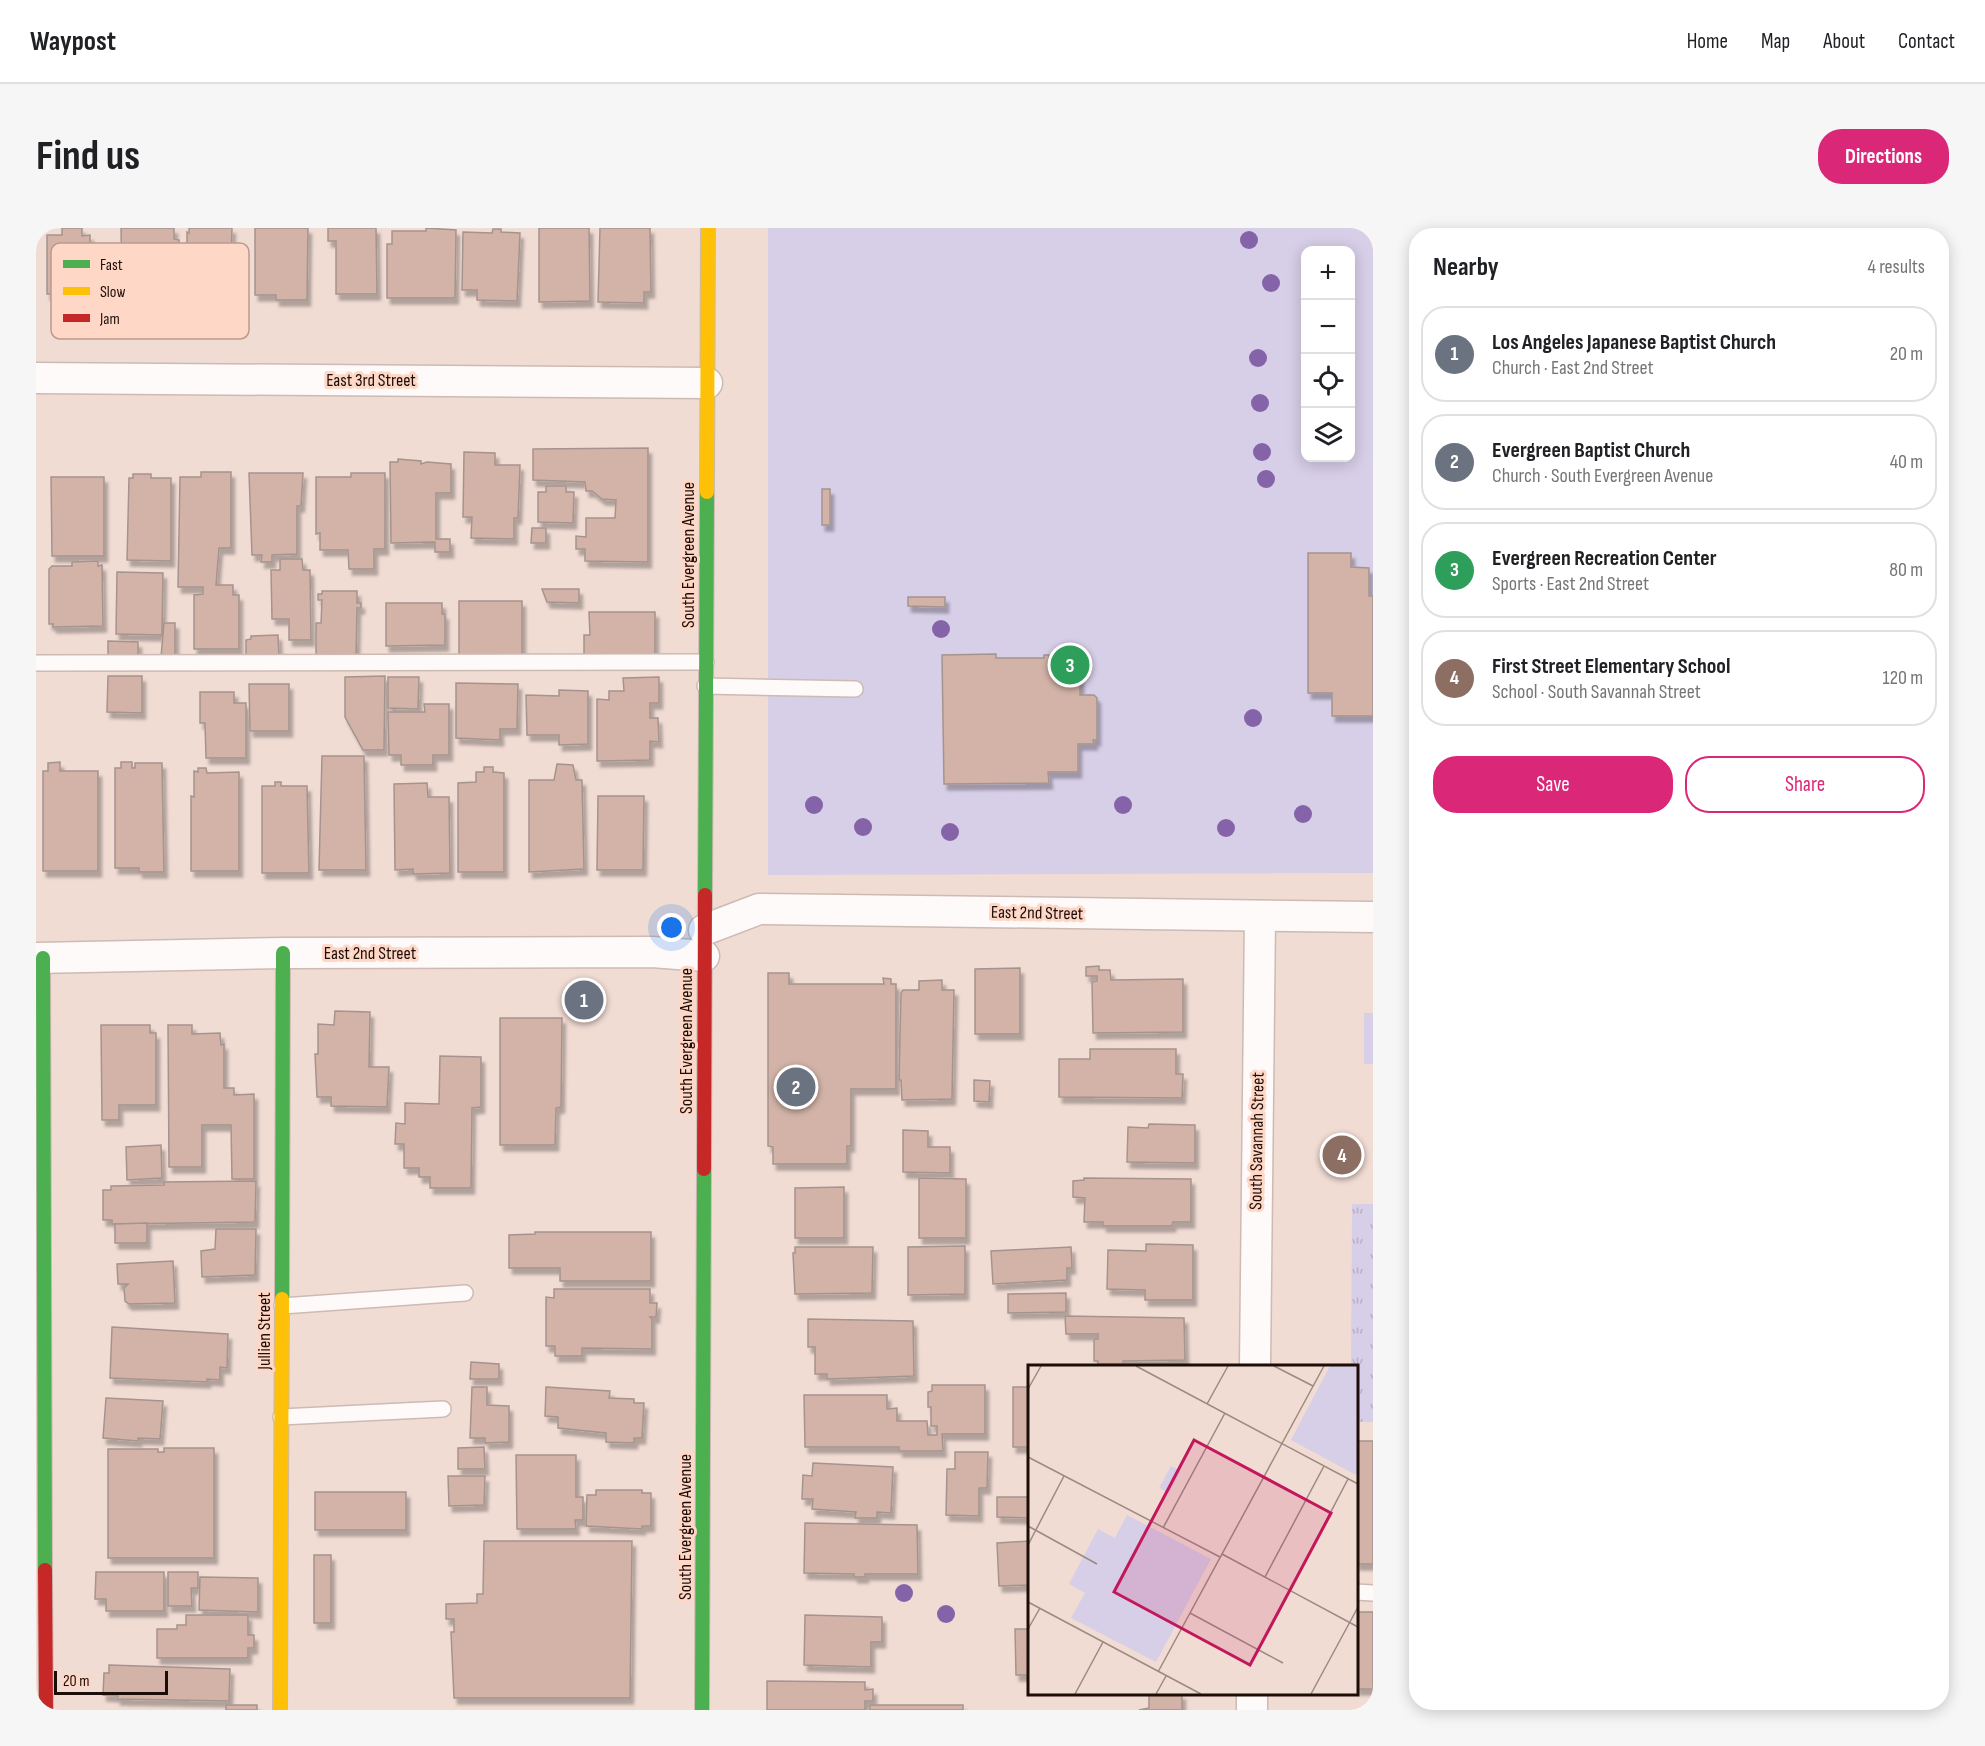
<!DOCTYPE html>
<html lang="en">
<head>
<meta charset="utf-8">
<style>
	body { margin:0; font-family:"Sofia Sans Condensed",sans-serif; background:#f6f6f6; color:#202124 }
	.controls { position:absolute; right:18px; top:18px; display:grid; overflow:hidden; border-radius:12px; box-shadow:0 3px 15px #0003 }
	.controls button { width:54px; height:54px; display:grid; place-items:center; padding:0; border:0; border-bottom:2px solid #e0e0e0; background:#fff; color:#202124; font:30px sans-serif }
	.scale { position:absolute; left:18px; bottom:15px; width:114px; box-sizing:border-box; padding-left:6px; border:3px solid #1d0d07; border-top:0; font-size:16px; line-height:21px; white-space:nowrap; color:#1d0d07; -webkit-text-stroke:4px #fed7c7; paint-order:stroke }
	.you { position:absolute; left:636px; top:700px; width:21px; height:21px; margin:-15px; border:4px solid #fff; border-radius:50%; background:#1a73e8; box-shadow:0 0 0 9px #1a73e833 }
	.badge { display:grid; place-items:center; width:39px; height:39px; border-radius:50%; background:#db2777; color:#fff; font-size:20px; font-weight:700 }
	.pin { position:absolute; translate:-50% -50%; border:3px solid #fff; box-shadow:0 2px 6px #0006 }
	.list { margin:0; padding:0; list-style:none }
	h2 { display:flex; justify-content:space-between; align-items:center; height:78px; margin:0; padding:0 24px; font-size:26px }
	h2 small { font-size:20px; font-weight:400; color:#757577 }
	.list li { display:grid; grid-template-columns:39px 1fr auto; gap:18px; align-items:center; box-sizing:border-box; height:96px; margin:0 12px 12px; padding:0 12px; border:2px solid #e0e0e0; border-radius:24px }
	.list b { display:block; font-size:22px; white-space:nowrap }
	.list p { margin:0; font-size:20px; white-space:nowrap; color:#757577 }
	.list em { font-size:20px; font-style:normal; color:#757577 }
	.actions { display:flex; gap:12px; padding:18px 24px }
	.actions a { flex:1; padding:14px 0; border:2px solid #db2777; border-radius:24px; text-align:center; font-size:21px; color:#db2777 }
	.actions .main { background:#db2777; color:#fff }
	.icon { flex:none; width:33px; height:33px; fill:none; stroke:currentColor; stroke-width:2; stroke-linecap:round; stroke-linejoin:round }
	.map { position:relative; flex:none; width:1337px; height:1482px; overflow:hidden; border-radius:24px }
	header { display:flex; align-items:center; gap:36px; box-sizing:border-box; height:84px; padding:0 30px; background:#fff; border-bottom:2px solid #e0e0e0 }
	header strong { font-size:28px }
	nav { display:flex; gap:33px; margin-inline-start:auto; font-size:21px }
	.intro { display:flex; align-items:center; justify-content:space-between; box-sizing:border-box; height:144px; padding:0 36px }
	h1 { margin:0; font-size:42px }
	.button { padding:15px 27px; border-radius:24px; background:#db2777; color:#fff; font-size:21px; font-weight:700 }
	main { display:flex; gap:36px; padding:0 36px }
	aside { flex:1; background:#fff; border-radius:24px; box-shadow:0 3px 15px #0003 }
	.map>svg:first-child { display:block }
	.grass { fill:url(#grass-tufts) }
	.pitch { fill:#d7cee7; fill-rule:evenodd }
	.building { fill:#d3b3a7; stroke:#a5948e; stroke-width:1.5; filter:url(#shadow) }
	.lines { fill:none; stroke-linecap:round; stroke-linejoin:round }
	.lane-casing { stroke:#cdbab4; stroke-width:18 }
	.street-casing { stroke:#cdbab4; stroke-width:33 }
	.fast-casing { stroke:#cdbab4; stroke-width:16 }
	.slow-casing { stroke:#cdbab4; stroke-width:16 }
	.jam-casing { stroke:#cdbab4; stroke-width:16 }
	.lane { stroke:#fdfaf9; stroke-width:15 }
	.street { stroke:#fdfaf9; stroke-width:30 }
	.fast { stroke:#4caf50; stroke-width:14 }
	.slow { stroke:#ffc107; stroke-width:14 }
	.jam { stroke:#c62828; stroke-width:14 }
	.tree { fill:#8563a8 }
	.labels { text-anchor:middle; dominant-baseline:central; stroke-width:6; stroke-linejoin:round; paint-order:stroke }
	.street-label { font-size:18px; fill:#1d0d07; stroke:#fed7c7 }
	.inset-road { fill:none; stroke:#9c8982; stroke-width:1.5 }
	.view { fill:#c2185b; fill-opacity:0.15; stroke:#c2185b; stroke-width:3 }
	.inset-edge { fill:none; stroke:#1d0d07; stroke-width:3 }
	.key { fill:#fed7c7; stroke:#ba9a8d; stroke-width:1.5 }
	.key-label { font-size:16px; fill:#1d0d07 }
</style>
</head>
<body>
<header>
<strong>Waypost</strong>
<nav><a>Home</a><a>Map</a><a>About</a><a>Contact</a></nav>
</header>
<div class="intro"><h1>Find us</h1><a class="button">Directions</a></div>
<main>
<div class="map">
<svg width="1337" height="1482" viewBox="0 0 1337 1482">
	<defs>
		<pattern id="grass-tufts" width="24" height="20" patternUnits="userSpaceOnUse" patternTransform="scale(1.5)"><rect width="24" height="20" fill="#d7cee7"/><path d="M3 7l-1-3M5 7V3M7 7l1-3M15 17l-1-3M17 17v-4M19 17l1-3" fill="none" stroke="#b8b0c5"/></pattern>
		<filter id="shadow"><feDropShadow dx="3.5" dy="6" stdDeviation="1.5" flood-color="#0004"/></filter>
	</defs>
	<rect width="100%" height="100%" fill="#f1dcd4"/>
	<!-- grass -->
	<polygon class="grass" points="1316,976 1337,976 1337,1194 1321,1194 1320,1138 1315,1138"/>
	<!-- pitch -->
	<g class="pitch">
		<path d="M732 0H1337V645L732 647ZM1270 22H1314V230H1270Z"/>
		<rect x="1328" y="785" width="9" height="51"/>
	</g>
	<!-- building -->
	<g class="building">
		<polygon points="26,0 46,0 46,8 54,7 54,66 11,66 11,7 26,7"/>
		<polygon points="85,0 138,0 138,11 143,12 142,40 137,40 137,73 105,73 105,62 86,63"/>
		<polygon points="153,0 196,0 194,66 151,66 151,4 153,5"/>
		<polygon points="219,0 272,0 271,72 240,72 240,67 219,67"/>
		<polygon points="292,0 340,0 341,66 300,66 300,13 292,13"/>
		<polygon points="390,0 420,2 419,70 351,70 351,16 356,16 356,3 390,3"/>
		<polygon points="503,0 553,0 554,73 503,74"/>
		<polygon points="564,0 614,0 615,64 608,64 608,75 562,74"/>
		<polygon points="457,1 465,1 465,4 484,5 481,73 441,72 441,62 426,62 427,4 456,5"/>
		<polygon points="612,220 612,334 549,333 549,321 540,321 540,308 550,309 550,290 579,290 580,272 566,271 556,263 550,263 549,254 497,252 497,221"/>
		<polygon points="428,224 459,225 459,237 484,237 482,290 478,290 478,311 435,310 436,289 427,289"/>
		<polygon points="362,231 385,233 385,236 391,234 415,236 415,265 400,265 400,311 414,311 414,324 399,324 399,314 355,315 354,234 362,234"/>
		<polygon points="165,244 195,244 195,320 183,320 180,357 197,357 197,367 203,367 203,421 158,421 158,367 167,366 167,359 142,359 144,249 165,249"/>
		<polygon points="213,245 267,245 265,278 261,278 261,326 236,327 236,334 225,334 226,327 216,327"/>
		<polygon points="315,245 349,245 349,321 338,321 338,341 313,341 312,322 284,322 284,305 280,306 280,249 315,249"/>
		<polygon points="97,246 115,246 115,250 135,250 135,333 91,332 93,250 97,250"/>
		<polygon points="15,249 68,249 68,328 16,328"/>
		<polygon points="510,258 530,258 530,264 538,264 537,295 502,294 502,264 510,264"/>
		<rect x="786" y="261" width="8" height="36"/>
		<polygon points="496,300 510,300 510,315 495,315"/>
		<polygon points="1272,325 1315,325 1315,339 1333,340 1333,368 1337,368 1337,488 1296,488 1296,465 1272,465"/>
		<polygon points="244,331 266,331 267,342 274,342 275,412 253,412 253,391 236,391 235,342 244,342"/>
		<polygon points="62,333 62,338 66,337 67,398 17,399 17,396 13,396 13,341 16,338 36,338 36,334"/>
		<polygon points="81,344 127,345 126,407 80,406"/>
		<polygon points="506,361 543,361 543,375 511,374"/>
		<polygon points="286,363 321,363 321,375 325,375 325,380 321,380 320,430 280,430 280,395 285,395 286,372 282,372 282,366 286,366"/>
		<polygon points="872,369 909,369 909,379 872,378"/>
		<rect x="423" y="373" width="63" height="56"/>
		<polygon points="350,375 406,375 406,386 409,386 409,417 350,418"/>
		<polygon points="553,384 619,384 619,431 548,430 548,407 554,407"/>
		<polygon points="128,395 139,395 139,429 125,429"/>
		<polygon points="242,407 243,429 210,429 210,412 215,411 215,408"/>
		<polygon points="72,413 102,414 102,430 72,430"/>
		<polygon points="960,426 960,430 1008,430 1008,427 1013,427 1014,439 1044,439 1044,467 1058,467 1061,470 1061,512 1057,512 1058,516 1042,516 1042,544 1012,544 1013,555 908,556 906,427"/>
		<polygon points="72,448 106,448 106,485 71,484"/>
		<polygon points="349,448 348,522 327,522 309,489 309,449"/>
		<polygon points="352,449 383,449 382,481 352,480"/>
		<polygon points="623,449 623,475 614,475 614,490 622,490 623,514 614,513 614,532 561,533 561,471 573,472 573,463 588,463 587,450"/>
		<polygon points="420,455 482,456 481,501 464,501 464,512 420,510"/>
		<polygon points="213,456 253,456 253,503 214,503"/>
		<polygon points="523,462 552,463 552,516 523,517 523,507 491,507 490,467 523,468"/>
		<polygon points="164,464 198,464 198,475 210,475 210,530 170,530 169,495 164,495"/>
		<polygon points="388,476 413,476 413,527 397,527 397,537 365,537 365,527 353,527 352,484 389,484"/>
		<polygon points="286,528 328,528 330,642 283,642"/>
		<polygon points="24,534 24,543 62,543 62,643 7,643 7,543 12,543 12,535"/>
		<polygon points="85,534 96,534 96,540 99,540 99,535 126,535 128,644 103,644 103,640 79,640 79,540 85,540"/>
		<polygon points="521,536 537,537 540,552 546,552 548,641 493,644 493,552 518,552"/>
		<polygon points="448,539 457,539 457,544 468,545 468,644 422,644 422,555 440,554 440,544 448,544"/>
		<polygon points="162,540 170,540 171,545 203,544 203,643 155,643 155,568 158,569 158,543 162,544"/>
		<polygon points="239,554 245,554 245,558 271,558 273,645 226,645 226,558 239,558"/>
		<polygon points="391,555 392,569 413,569 414,645 377,646 377,641 359,642 358,556"/>
		<polygon points="562,568 608,568 607,642 561,642"/>
		<polygon points="1063,738 1063,742 1074,742 1075,752 1147,751 1147,804 1057,805 1056,754 1061,753 1061,748 1050,748 1050,739"/>
		<polygon points="984,740 984,806 939,806 939,741"/>
		<polygon points="732,745 753,745 753,756 848,756 847,750 855,751 855,756 860,756 860,861 815,861 815,918 811,918 811,936 737,936 737,919 732,918"/>
		<polygon points="906,752 906,762 918,762 916,871 866,872 865,852 863,852 865,765 867,762 883,762 883,753"/>
		<polygon points="299,783 334,784 333,839 353,839 351,879 295,878 295,869 281,869 279,826 282,826 282,796 298,797"/>
		<polygon points="464,790 526,790 525,879 520,880 519,917 464,917"/>
		<polygon points="65,797 114,797 114,805 120,805 120,877 83,877 83,892 66,892"/>
		<polygon points="132,797 156,797 156,806 184,805 185,817 188,816 188,860 198,860 198,867 218,866 218,951 196,951 195,897 166,897 166,939 133,939"/>
		<polygon points="1054,821 1140,821 1140,846 1147,846 1146,870 1023,869 1023,831 1054,831"/>
		<polygon points="404,828 445,829 445,879 436,880 435,960 394,960 394,949 383,949 383,940 368,940 368,916 359,916 360,895 369,896 369,875 403,876"/>
		<polygon points="938,852 954,853 953,874 938,873"/>
		<polygon points="1113,896 1159,897 1159,935 1091,934 1092,899 1112,900"/>
		<polygon points="867,902 892,903 892,919 914,919 914,945 867,944"/>
		<polygon points="125,917 126,950 91,952 90,919"/>
		<polygon points="883,950 930,951 930,1010 883,1010"/>
		<polygon points="1048,950 1155,951 1155,994 1137,994 1136,998 1067,998 1067,994 1048,994 1049,970 1037,969 1037,953 1048,952"/>
		<polygon points="220,953 219,994 79,996 76,996 76,992 67,992 67,962 75,962 75,958 128,957 128,954"/>
		<polygon points="808,959 808,1010 759,1010 759,960"/>
		<polygon points="111,995 111,1015 79,1015 79,996"/>
		<polygon points="180,1001 220,1001 219,1047 166,1049 165,1023 179,1021"/>
		<polygon points="499,1004 615,1004 615,1053 524,1053 524,1040 473,1040 473,1007 499,1006"/>
		<polygon points="1110,1016 1157,1017 1157,1072 1109,1072 1109,1062 1071,1061 1072,1022 1110,1023"/>
		<polygon points="929,1018 929,1066 872,1067 872,1019"/>
		<polygon points="759,1019 837,1019 836,1065 759,1066 757,1025 759,1025"/>
		<polygon points="1035,1019 1036,1040 1031,1040 1031,1052 957,1056 955,1023"/>
		<polygon points="137,1033 139,1075 93,1076 89,1073 88,1060 92,1056 82,1056 81,1036"/>
		<polygon points="518,1061 614,1061 614,1075 621,1075 620,1089 614,1089 616,1091 616,1121 546,1120 546,1128 519,1128 519,1118 510,1118 510,1069 518,1070"/>
		<polygon points="1030,1065 1030,1084 972,1085 972,1066"/>
		<polygon points="1029,1088 1148,1090 1149,1132 1087,1133 1087,1136 1062,1136 1062,1133 1058,1133 1058,1111 1062,1111 1062,1106 1030,1106"/>
		<polygon points="772,1091 877,1093 878,1148 791,1151 791,1146 779,1146 779,1119 772,1119"/>
		<polygon points="76,1099 192,1106 191,1140 184,1139 184,1152 171,1151 171,1154 74,1150"/>
		<polygon points="435,1134 463,1136 463,1151 434,1151"/>
		<polygon points="896,1157 949,1157 949,1206 906,1206 907,1223 863,1223 863,1219 769,1219 768,1167 851,1167 851,1181 861,1180 861,1193 891,1193 892,1207 901,1207 901,1198 895,1198 895,1179 892,1179 892,1164 896,1163"/>
		<polygon points="436,1159 451,1159 451,1177 473,1178 473,1214 449,1215 449,1210 434,1210"/>
		<polygon points="510,1159 574,1163 573,1170 598,1171 598,1175 608,1175 606,1210 598,1210 598,1215 570,1214 570,1205 522,1200 522,1189 509,1188"/>
		<rect x="977" y="1159" width="16" height="60"/>
		<polygon points="70,1170 127,1173 124,1211 102,1210 102,1213 67,1210"/>
		<rect x="1320" y="1213" width="17" height="123"/>
		<polygon points="448,1219 449,1241 422,1241 422,1220"/>
		<polygon points="128,1220 178,1220 178,1330 72,1330 72,1221 122,1221 122,1224 128,1224"/>
		<polygon points="919,1224 952,1224 951,1260 943,1260 943,1288 910,1287 911,1241 919,1241"/>
		<polygon points="480,1227 540,1227 540,1269 547,1269 547,1292 539,1292 540,1301 481,1301"/>
		<polygon points="777,1235 857,1239 855,1285 841,1284 841,1290 819,1290 820,1284 776,1281 777,1271 766,1271 767,1247 776,1248"/>
		<polygon points="412,1248 449,1248 448,1277 413,1278"/>
		<polygon points="560,1262 606,1262 606,1265 615,1265 615,1298 606,1298 606,1301 550,1298 551,1267 560,1267"/>
		<rect x="279" y="1264" width="91" height="38"/>
		<polygon points="961,1269 993,1269 993,1290 961,1289"/>
		<polygon points="769,1295 881,1297 882,1346 829,1346 829,1349 818,1349 818,1346 768,1345"/>
		<polygon points="448,1313 596,1313 594,1470 418,1470 415,1404 418,1404 418,1391 410,1391 410,1376 441,1375 441,1366 447,1366"/>
		<polygon points="993,1313 993,1357 963,1358 961,1315"/>
		<rect x="278" y="1327" width="17" height="68"/>
		<polygon points="60,1344 128,1344 128,1383 70,1383 70,1371 59,1371"/>
		<polygon points="132,1344 162,1344 162,1360 155,1360 156,1378 132,1378"/>
		<polygon points="164,1349 222,1350 222,1384 163,1382"/>
		<rect x="1320" y="1384" width="17" height="77"/>
		<polygon points="150,1387 212,1387 212,1407 218,1407 218,1420 212,1420 212,1430 121,1430 121,1401 141,1401 141,1397 150,1397"/>
		<polygon points="769,1387 846,1389 846,1414 835,1414 835,1439 768,1437"/>
		<polygon points="979,1401 993,1401 993,1447 980,1447"/>
		<polygon points="73,1437 194,1441 193,1473 81,1471 82,1468 67,1467 68,1445 73,1445"/>
		<polygon points="731,1453 829,1454 829,1462 837,1461 837,1473 829,1473 829,1482 731,1482"/>
		<polygon points="1113,1466 1146,1466 1146,1482 1103,1482 1113,1480"/>
		<rect x="190" y="1477" width="31" height="5"/>
		<rect x="834" y="1477" width="93" height="5"/>
	</g>
	<g class="lines">
		<defs>
			<g id="lane">
				<polyline points="0,435 670,434"/>
				<polyline points="669,458 819,461"/>
				<polyline points="246,1078 429,1065"/>
				<polyline points="245,1189 407,1181"/>
				<polyline points="1320,1364 1337,1365"/>
			</g>
			<g id="street">
				<polyline points="0,150 671,155"/>
				<polyline points="668,702 723,681 1337,689"/>
				<polyline points="0,730 247,725 616,724 668,728"/>
				<polyline points="1219,1138 1224,688"/>
				<polyline points="1216,1482 1216,1466"/>
			</g>
			<g id="fast">
				<polyline points="669,667 671,264"/>
				<polyline points="7,730 9,1342"/>
				<polyline points="246,1071 247,725"/>
				<polyline points="666,1482 668,941"/>
			</g>
			<g id="slow">
				<polyline points="671,264 672,0"/>
				<polyline points="244,1482 246,1071"/>
			</g>
			<g id="jam">
				<polyline points="668,941 669,667"/>
				<polyline points="9,1342 10,1482"/>
			</g>
		</defs>
		<!-- lane casing -->
		<use href="#lane" class="lane-casing"/>
		<!-- street casing -->
		<use href="#street" class="street-casing"/>
		<!-- fast casing -->
		<use href="#fast" class="fast-casing"/>
		<!-- slow casing -->
		<use href="#slow" class="slow-casing"/>
		<!-- jam casing -->
		<use href="#jam" class="jam-casing"/>
		<!-- lane -->
		<use href="#lane" class="lane"/>
		<!-- street -->
		<use href="#street" class="street"/>
		<!-- fast -->
		<use href="#fast" class="fast"/>
		<!-- slow -->
		<use href="#slow" class="slow"/>
		<!-- jam -->
		<use href="#jam" class="jam"/>
	</g>
	<!-- trees -->
	<g class="tree">
		<circle cx="1213" cy="12" r="9"/>
		<circle cx="1235" cy="55" r="9"/>
		<circle cx="1222" cy="130" r="9"/>
		<circle cx="1224" cy="175" r="9"/>
		<circle cx="1226" cy="224" r="9"/>
		<circle cx="1230" cy="251" r="9"/>
		<circle cx="905" cy="401" r="9"/>
		<circle cx="1217" cy="490" r="9"/>
		<circle cx="778" cy="577" r="9"/>
		<circle cx="1087" cy="577" r="9"/>
		<circle cx="1267" cy="586" r="9"/>
		<circle cx="827" cy="599" r="9"/>
		<circle cx="1190" cy="600" r="9"/>
		<circle cx="914" cy="604" r="9"/>
		<circle cx="868" cy="1365" r="9"/>
		<circle cx="910" cy="1386" r="9"/>
	</g>
	<g class="labels">
		<!-- street labels -->
		<g class="street-label">
			<text x="335" y="152">East 3rd Street</text>
			<text transform="translate(652 327) rotate(-90)">South Evergreen Avenue</text>
			<text transform="translate(1001 685) rotate(1)">East 2nd Street</text>
			<text x="334" y="725">East 2nd Street</text>
			<text transform="translate(650 813) rotate(-90)">South Evergreen Avenue</text>
			<text transform="translate(1221 913) rotate(-89)">South Savannah Street</text>
			<text transform="translate(228 1103) rotate(-90)">Jullien Street</text>
			<text transform="translate(649 1299) rotate(-90)">South Evergreen Avenue</text>
		</g>
	</g>
	<!-- overview -->
	<g transform="translate(992 1137)">
		<rect width="330" height="330" fill="#f1dcd4"/>
		<path d="M143 101 153 106 141 128 131 123Z" fill="#d7cee7"/>
		<path d="M302 1H330V111L263 75Z" fill="#d7cee7"/>
		<path d="M99 150 183 194 128 297 43 253 57 228 41 219 70 164 87 173Z" fill="#d7cee7"/>
		<path class="inset-road" d="M108 1 330 119M246 1 285 21M0 24 13 1M179 39 200 1M0 92 192 192M0 161 69 199M135 163 197 48M0 180 36 111M194 189 330 262M237 212 296 101M262 225 320 114M0 237 173 329M162 248 255 298M0 264 12 243M130 307 296 1M47 329 75 277M128 329 138 311M283 329 330 242"/>
		<path class="view" d="M166 75 303 148 222 300 86 227Z"/>
		<rect width="330" height="330" class="inset-edge"/>
	</g>
	<!-- legend -->
	<rect x="15" y="15" width="198" height="96" rx="9" class="key"/>
	<rect x="27" y="32" width="27" height="8" fill="#4caf50"/>
	<rect x="27" y="59" width="27" height="8" fill="#ffc107"/>
	<rect x="27" y="86" width="27" height="8" fill="#c62828"/>
	<g class="key-label">
		<text x="64" y="42">Fast</text>
		<text x="64" y="69">Slow</text>
		<text x="64" y="96">Jam</text>
	</g>
</svg>
<div class="controls">
<button>+</button>
<button>−</button>
<button><svg class="icon" aria-label="locate" viewBox="0 0 24 24"><circle cx="12" cy="12" r="6"/><path d="M12 2v4M12 18v4M2 12h4M18 12h4"/></svg></button>
<button><svg class="icon" aria-label="layers" viewBox="0 0 24 24"><path d="M12 4l9 5-9 5-9-5zM3 14l9 5 9-5"/></svg></button>
</div>
<div class="scale">20 m</div>
<div class="you"></div>
<div class="pin badge" style="left:548px;top:772px;background:#6b7280">1</div>
<div class="pin badge" style="left:760px;top:859px;background:#6b7280">2</div>
<div class="pin badge" style="left:1034px;top:437px;background:#2e9e5b">3</div>
<div class="pin badge" style="left:1306px;top:927px;background:#8d6e63">4</div>
</div>
<aside>
<h2>Nearby<small>4 results</small></h2>
<ul class="list">
<li><span class="badge" style="background:#6b7280">1</span><div><b>Los Angeles Japanese Baptist Church</b><p>Church · East 2nd Street</p></div><em>20 m</em></li>
<li><span class="badge" style="background:#6b7280">2</span><div><b>Evergreen Baptist Church</b><p>Church · South Evergreen Avenue</p></div><em>40 m</em></li>
<li><span class="badge" style="background:#2e9e5b">3</span><div><b>Evergreen Recreation Center</b><p>Sports · East 2nd Street</p></div><em>80 m</em></li>
<li><span class="badge" style="background:#8d6e63">4</span><div><b>First Street Elementary School</b><p>School · South Savannah Street</p></div><em>120 m</em></li>
</ul>
<div class="actions"><a class="main">Save</a><a>Share</a></div>
</aside>
</main>
</body>
</html>
